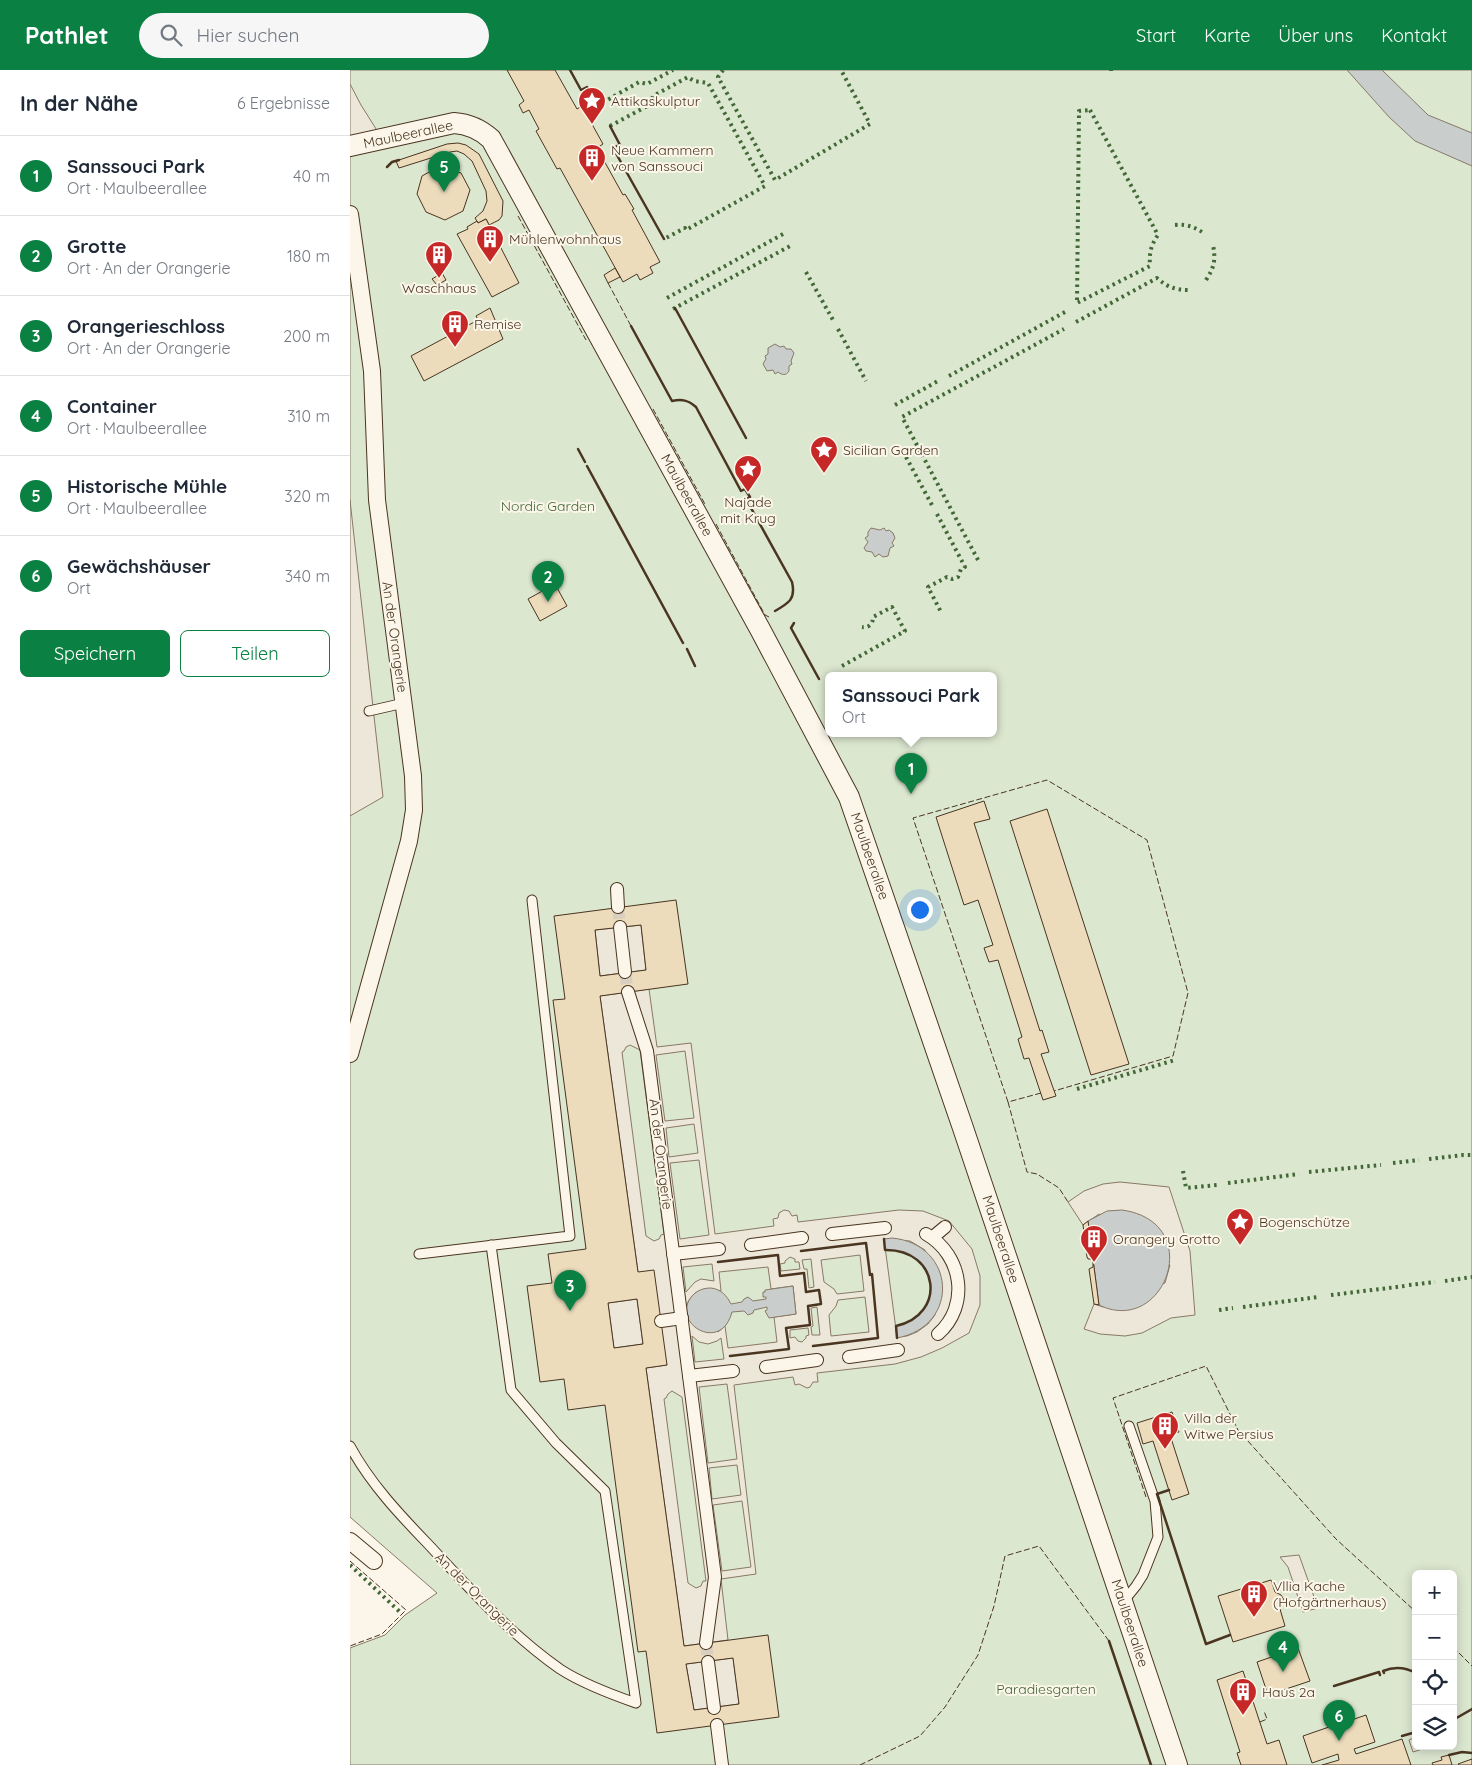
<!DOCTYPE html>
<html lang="de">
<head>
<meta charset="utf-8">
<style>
	body { margin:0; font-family:Quicksand,sans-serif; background:#f6f6f7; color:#1f2937 }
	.controls { position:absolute; right:15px; bottom:15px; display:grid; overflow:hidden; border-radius:8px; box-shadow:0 2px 12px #0003 }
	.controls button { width:45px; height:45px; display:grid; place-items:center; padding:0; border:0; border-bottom:1px solid #e0e1e3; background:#fff; color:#1f2937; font:25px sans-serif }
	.you { position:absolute; left:569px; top:839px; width:18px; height:18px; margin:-12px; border:4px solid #fff; border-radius:50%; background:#1a73e8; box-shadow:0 0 0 8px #1a73e833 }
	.badge { display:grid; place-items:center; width:32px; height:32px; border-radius:50%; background:#0b8043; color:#fff; font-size:16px; font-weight:700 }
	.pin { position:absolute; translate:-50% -41px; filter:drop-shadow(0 1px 2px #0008) }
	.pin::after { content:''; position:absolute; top:26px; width:18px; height:15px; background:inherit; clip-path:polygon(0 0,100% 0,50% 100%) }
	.popup { position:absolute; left:475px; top:602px; width:172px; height:65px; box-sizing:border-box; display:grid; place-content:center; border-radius:8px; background:#fff; filter:drop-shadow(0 1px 4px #0005); font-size:16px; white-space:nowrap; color:#747a83 }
	.popup b { font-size:19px; color:#1f2937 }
	.popup::after { content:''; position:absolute; left:50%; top:100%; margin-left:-10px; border:10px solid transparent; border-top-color:#fff }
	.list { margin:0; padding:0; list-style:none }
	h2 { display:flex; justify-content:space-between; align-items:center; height:65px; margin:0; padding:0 20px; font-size:21px }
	h2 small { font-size:16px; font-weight:400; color:#747a83 }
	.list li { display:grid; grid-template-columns:32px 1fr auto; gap:15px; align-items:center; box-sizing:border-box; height:80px; padding:0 20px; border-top:1px solid #e0e1e3 }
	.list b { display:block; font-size:19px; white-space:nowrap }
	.list p { margin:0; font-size:16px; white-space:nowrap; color:#747a83 }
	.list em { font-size:16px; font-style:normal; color:#747a83 }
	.actions { display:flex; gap:10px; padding:15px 20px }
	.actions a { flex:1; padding:11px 0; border:1px solid #0b8043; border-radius:8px; text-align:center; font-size:18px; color:#0b8043 }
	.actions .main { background:#0b8043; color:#fff }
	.icon { flex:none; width:28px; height:28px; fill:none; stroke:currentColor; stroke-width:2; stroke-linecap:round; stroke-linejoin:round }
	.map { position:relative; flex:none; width:1122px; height:1695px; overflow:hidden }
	header { display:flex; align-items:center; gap:30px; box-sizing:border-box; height:70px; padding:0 25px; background:#0b8043; color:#fff }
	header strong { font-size:24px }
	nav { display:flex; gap:28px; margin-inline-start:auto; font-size:18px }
	.search { width:350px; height:45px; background:#f6f6f7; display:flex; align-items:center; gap:12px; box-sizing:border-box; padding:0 18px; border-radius:28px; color:#747a83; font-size:19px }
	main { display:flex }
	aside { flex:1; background:#fff }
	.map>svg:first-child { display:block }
	.green { fill:#dce7d0; stroke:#887966; fill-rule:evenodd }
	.parking { fill:#ede7d9; stroke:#887966; fill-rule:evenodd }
	.water { fill:#c9cecd; stroke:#887966 }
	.building { fill:#ecdcbc; stroke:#4a3520; fill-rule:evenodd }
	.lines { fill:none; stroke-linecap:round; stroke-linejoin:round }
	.pedestrian-tunnel { stroke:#d8cfc1; stroke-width:12; stroke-dasharray:12 6; stroke-linecap:butt }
	.service-casing { stroke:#4a3520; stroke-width:11 }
	.pedestrian-casing { stroke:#4a3520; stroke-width:14 }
	.minor-casing { stroke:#4a3520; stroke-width:18 }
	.tertiary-casing { stroke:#4a3520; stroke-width:22 }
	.service { stroke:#fbf6e9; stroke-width:9 }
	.pedestrian { stroke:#fbf6e9; stroke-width:12 }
	.minor { stroke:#fbf6e9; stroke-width:16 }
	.tertiary { stroke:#fbf6e9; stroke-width:20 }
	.hedge { stroke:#436837; stroke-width:4; stroke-dasharray:2.5 4; stroke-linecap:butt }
	.fence { stroke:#4a3520; stroke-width:1; stroke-dasharray:6 2.5; stroke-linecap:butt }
	.wall { stroke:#4a3520; stroke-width:2.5 }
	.labels { text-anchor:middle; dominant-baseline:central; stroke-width:4; stroke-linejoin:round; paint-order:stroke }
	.poi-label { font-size:14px; fill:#4a3520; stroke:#fbf6e9; text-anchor:start }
	.street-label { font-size:14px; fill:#4a3520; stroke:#fbf6e9 }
	.park-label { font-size:14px; fill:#436837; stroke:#fbf6e9 }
</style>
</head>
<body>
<header>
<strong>Pathlet</strong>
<div class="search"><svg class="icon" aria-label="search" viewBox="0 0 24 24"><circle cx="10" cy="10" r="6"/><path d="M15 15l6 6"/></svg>Hier suchen</div>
<nav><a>Start</a><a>Karte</a><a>Über uns</a><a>Kontakt</a></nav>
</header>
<main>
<aside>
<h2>In der Nähe<small>6 Ergebnisse</small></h2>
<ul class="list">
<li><span class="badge">1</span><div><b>Sanssouci Park</b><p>Ort · Maulbeerallee</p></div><em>40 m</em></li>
<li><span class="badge">2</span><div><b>Grotte</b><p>Ort · An der Orangerie</p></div><em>180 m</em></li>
<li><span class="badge">3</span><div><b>Orangerieschloss</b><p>Ort · An der Orangerie</p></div><em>200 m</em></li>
<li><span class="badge">4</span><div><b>Container</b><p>Ort · Maulbeerallee</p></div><em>310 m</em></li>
<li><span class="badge">5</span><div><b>Historische Mühle</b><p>Ort · Maulbeerallee</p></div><em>320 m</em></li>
<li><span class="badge">6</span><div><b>Gewächshäuser</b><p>Ort</p></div><em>340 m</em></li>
</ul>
<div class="actions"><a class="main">Speichern</a><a>Teilen</a></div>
</aside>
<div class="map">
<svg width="1122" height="1695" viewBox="0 0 1122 1695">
	<rect width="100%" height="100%" fill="#fbf6e9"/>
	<!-- green -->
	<path class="green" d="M0 0H1122V1695H0V1578L35 1565 55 1545 87 1523 0 1447ZM478 605H644V663H478ZM1066 1504H1103V1676H1066Z"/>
	<!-- parking -->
	<g class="parking">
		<polygon points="0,14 11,35 33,70 0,76"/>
		<polygon points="0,430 33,727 0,746"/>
		<polygon points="291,855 296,900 250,906 245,860"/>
		<path d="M299 919 307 977 341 973 365 1164 424 1156 423 1149 428 1148 429 1143 434 1140 439 1141 442 1146 447 1145 448 1152 549 1140 573 1141 599 1151 622 1179 630 1206V1235L619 1263 592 1278 571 1287 545 1294 467 1303 468 1312H463L460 1317 457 1318 449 1314 445 1315 443 1307 384 1315 406 1504 371 1509 378 1570 334 1576 296 1298 317 1295 288 1202 250 926ZM280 975 290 980 314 1164 311 1165 309 1169 304 1171 296 1166 272 982 274 981 276 977ZM335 981 344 1048 315 1051 306 985ZM344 1054 348 1083 319 1087 316 1058ZM349 1090 359 1165 330 1169 320 1093ZM534 1169 560 1171 575 1180 585 1245 578 1254 567 1262 557 1266 547 1267ZM510 1185 514 1221 487 1224 484 1219 474 1212 471 1190ZM440 1187 445 1189V1192H449L450 1199 431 1201 430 1194 435 1193V1191ZM461 1189 464 1217 459 1218 457 1199H454L452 1190ZM362 1194 364 1211 351 1209 345 1212 336 1222 333 1197ZM418 1197 421 1219 443 1216 446 1244 424 1247 427 1272 378 1278 375 1256 368 1262 337 1234 339 1230 345 1223 354 1219 371 1221 369 1202ZM515 1227 519 1262 481 1266 479 1245 486 1236 488 1230ZM467 1237 470 1265H462L461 1257 463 1256 461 1238ZM458 1258 459 1265 456 1266V1268L452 1272 448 1271 445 1267 440 1268V1260ZM342 1266 349 1272 358 1274 367 1271 371 1268 374 1289 345 1292ZM377 1314 387 1389 358 1393 349 1317ZM322 1321 332 1327 356 1511H353L351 1516 346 1518 338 1513 314 1329 316 1328 318 1324ZM387 1395 391 1425 362 1429 359 1398ZM392 1431 401 1497 372 1501 363 1435Z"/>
		<polygon points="770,1112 819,1117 840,1181 845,1245 821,1248 792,1263 775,1266 750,1264 734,1259 744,1234 753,1237 815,1213 820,1195 749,1144 733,1155 718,1132 734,1121 753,1114"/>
		<polygon points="287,1229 293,1274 264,1278 258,1233"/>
		<polygon points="949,1485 968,1538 953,1542 938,1497 930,1487"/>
		<polygon points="383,1588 389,1634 344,1640 336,1594"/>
		<polygon points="1066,1667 1066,1676 1082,1676 1063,1682 1059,1670"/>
	</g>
	<!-- water -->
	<g class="water">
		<polygon points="997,0 1032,0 1078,45 1122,63 1122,96 1065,71 1039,47"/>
		<path d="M425 274 430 277 434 276 436 279H441L444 283 441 291 442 294 439 296V301C436 306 432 305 428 302L425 304 423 300 417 301 413 294 416 289 415 286 418 284V278Z"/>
		<polygon points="521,458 530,460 534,458 536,461 539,460 543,463 545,468 542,473 544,476 540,478 538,486 533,487 529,484 525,487 522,482 516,481 514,478 518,472 515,468 518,466 518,462"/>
		<path d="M772 1140C857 1152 815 1267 749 1235L738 1151 757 1141Z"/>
		<path d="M542 1168C606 1174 611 1256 547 1268L546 1256C597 1245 590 1179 535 1180L534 1169Z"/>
		<path d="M443 1216 446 1244 419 1248 415 1241 417 1240V1237L404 1240 403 1243 398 1245 394 1241 382 1242C371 1285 318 1252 343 1225 348 1220 354 1218 361 1218 371 1219 377 1226 381 1234L392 1232 394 1229 398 1227 403 1231 416 1229V1227H413V1222H415V1220Z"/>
	</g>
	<!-- building -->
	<g class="building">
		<polygon points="157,0 205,0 227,39 232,36 253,74 247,78 273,125 275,124 284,139 282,140 310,192 300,197 303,203 290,210 287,204 273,212 210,98 207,99 186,61 189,59 179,40 173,43 169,35 174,31"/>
		<polygon points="108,73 116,75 129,84 153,131 152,146 149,150 139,155 136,149 128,153 125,148 133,141 137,131 136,121 122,91 114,84 107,81 100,82 49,98 46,91 97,74"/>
		<polygon points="90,96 111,103 120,120 113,141 95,150 76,142 67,124 72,106"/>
		<polygon points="136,149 169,213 142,227 107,164 118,159 117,157 127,151 128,153"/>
		<polygon points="265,198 270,207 258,213 254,205"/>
		<polygon points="92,203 96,210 87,215 82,209"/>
		<polygon points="140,238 153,269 74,311 61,286 128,250 126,246"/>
		<polygon points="205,514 217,536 190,551 178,529"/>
		<polygon points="634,731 640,749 624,753 690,961 692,960 699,982 691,984 706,1026 693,1030 679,988 674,989 668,969 672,967 648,890 639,892 634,878 643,875 628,830 614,835 586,747"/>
		<polygon points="697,739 779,994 741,1005 660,751"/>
		<path d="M326 830 338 914 250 926 288 1202 304 1200 317 1295 296 1298 334 1576 418 1565 429 1647 307 1663 296 1581 288 1582 255 1335 218 1340 214 1309 190 1312 177 1216 202 1213 198 1184 236 1179 203 930 215 929 204 846ZM291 855 296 900 250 906 245 860ZM287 1229 293 1274 264 1278 258 1233ZM383 1588 389 1634 344 1640 336 1594Z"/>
		<polygon points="738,1151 749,1235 744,1234 739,1199 743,1197 743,1192 742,1189 738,1189 737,1187 733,1155"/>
		<polygon points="822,1342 829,1362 820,1365 839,1424 822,1430 803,1371 793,1374 787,1353"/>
		<polygon points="921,1510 925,1522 931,1525 934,1530 930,1539 935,1556 883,1572 868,1526"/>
		<polygon points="948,1578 960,1611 918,1625 907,1592"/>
		<polygon points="893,1601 917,1674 929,1670 937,1695 891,1695 887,1683 890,1682 867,1610"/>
		<polygon points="1016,1645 1025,1672 1004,1679 1006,1684 1052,1669 1061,1695 972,1695 989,1690 988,1684 962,1693 953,1666 979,1657 976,1649 988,1646 990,1654"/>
		<polygon points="1099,1685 1102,1695 1083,1695 1082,1693 1092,1690 1091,1687"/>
		<polygon points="1122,1689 1122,1695 1109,1695 1108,1694"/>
	</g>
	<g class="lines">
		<!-- pedestrian-tunnel -->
		<g class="pedestrian-tunnel">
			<polyline points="268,837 270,857"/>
			<polyline points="275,902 278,922"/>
			<polyline points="356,1573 358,1592"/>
		</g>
		<defs>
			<g id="service">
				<polyline points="19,641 54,633"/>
				<polyline points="69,1184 220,1166 182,830"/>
				<path d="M0 1376C20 1413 49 1444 78 1474 119 1518 160 1564 210 1599 233 1614 260 1624 286 1633L255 1421 206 1373 161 1320 141 1175"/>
				<polyline points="773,1532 786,1516 793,1505 808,1467 805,1431 779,1356"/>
			</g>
			<g id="pedestrian">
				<polyline points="267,819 268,837"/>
				<polyline points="270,857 275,902"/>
				<polyline points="278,922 297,981 365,1507 356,1573"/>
				<polyline points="482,1164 535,1158"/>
				<path d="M576 1164C613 1185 620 1236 588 1264"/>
				<polyline points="583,1167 595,1157"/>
				<polyline points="401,1175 452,1168"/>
				<polyline points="323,1184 369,1179"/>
				<polyline points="311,1251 332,1248"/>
				<polyline points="499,1287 548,1280"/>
				<polyline points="416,1297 467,1290"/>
				<polyline points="339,1306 383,1301"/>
				<polyline points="358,1592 364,1638"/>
				<polyline points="367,1655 372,1695"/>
			</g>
			<g id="minor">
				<polyline points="0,144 22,301 27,430 63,706 64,740 59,771 0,984"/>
				<polyline points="0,1471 24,1491"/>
			</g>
			<path id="tertiary" d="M0 76 104 53C119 54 130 59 141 69L411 561 499 727 613 1058 827 1695"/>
		</defs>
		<!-- service casing -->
		<use href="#service" class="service-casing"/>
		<!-- pedestrian casing -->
		<use href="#pedestrian" class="pedestrian-casing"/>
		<!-- minor casing -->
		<use href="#minor" class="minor-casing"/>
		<!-- tertiary casing -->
		<use href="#tertiary" class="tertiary-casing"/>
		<!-- service -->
		<use href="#service" class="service"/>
		<!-- pedestrian -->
		<use href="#pedestrian" class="pedestrian"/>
		<!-- minor -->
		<use href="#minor" class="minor"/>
		<!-- tertiary -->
		<use href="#tertiary" class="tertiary"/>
		<!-- hedge -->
		<g class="hedge">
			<polyline points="373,0 368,7 425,110 520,54 491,0"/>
			<polyline points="761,1 761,0"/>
			<polyline points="247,36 289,12 297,14 323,0"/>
			<path d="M740 40 808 165C801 175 799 183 800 196L727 233 729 41Z"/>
			<polyline points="260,56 301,34 303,26 338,7 344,11 358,13 415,116 336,160 335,158 314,169"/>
			<path d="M825 155C837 154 845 157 855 164"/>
			<polyline points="456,202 483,250"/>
			<path d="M856 210C864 198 866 190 863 175"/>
			<polyline points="317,228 435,163"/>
			<polyline points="323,239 442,175"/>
			<path d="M726 252 807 208C817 217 825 220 839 220"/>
			<polyline points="488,259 516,311"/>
			<polyline points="599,306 715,242"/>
			<polyline points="545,335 588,311"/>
			<polyline points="556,387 583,437"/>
			<polyline points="587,444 615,497 611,499 608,507 602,509 597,507 578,517 592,544"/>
			<polyline points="628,490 552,347 714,259"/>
			<path d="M492 596 555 561 542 537 523 547C523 554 519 558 512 557"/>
			<polyline points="727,1019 825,990"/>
			<polyline points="1079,1089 1113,1085 1122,1085"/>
			<polyline points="1043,1093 1069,1090"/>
			<polyline points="833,1101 836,1118 867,1115"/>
			<polyline points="959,1102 1031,1095"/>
			<polyline points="878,1113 949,1104"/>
			<polyline points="1095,1211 1122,1207"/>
			<polyline points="1059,1215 1085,1212"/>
			<polyline points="981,1225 1055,1216"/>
			<polyline points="893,1237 968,1227"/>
			<polyline points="869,1240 883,1238"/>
			<polyline points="0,1495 51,1543"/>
		</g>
		<!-- fence -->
		<g class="fence">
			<polyline points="168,146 236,270"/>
			<polyline points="258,213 281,256"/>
			<polyline points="303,339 356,436"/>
			<polyline points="366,454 415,545 419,547"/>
			<polyline points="691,1023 658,1032 563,748 697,710 797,770 838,923 823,986 704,1021"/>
			<polyline points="658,1032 677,1102 687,1104 709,1118 718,1132"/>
			<polyline points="796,1427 763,1328 856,1296 888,1360 986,1469 1066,1542"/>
			<polyline points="0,1491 56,1540 32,1564 0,1576"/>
			<polyline points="1103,1577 1122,1596"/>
			<polyline points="910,1652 917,1649 914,1641"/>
			<polyline points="510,1695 570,1666 595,1637 628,1585 644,1536 655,1486 689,1476 759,1571 801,1695"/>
		</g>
		<!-- wall -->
		<g class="wall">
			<polyline points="220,0 231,20 237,17 247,36"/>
			<polyline points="260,56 270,75 263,78 314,169"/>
			<polyline points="37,97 42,92 49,90"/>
			<polyline points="325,238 396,368"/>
			<path d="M281 256 322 331C332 329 338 330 346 337L391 421 395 419 400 427 396 429 442 512C446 529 439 533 425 541"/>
			<polyline points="228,379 235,392"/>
			<polyline points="237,396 333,573"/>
			<polyline points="444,553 441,558 469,609"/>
			<polyline points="337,579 345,596"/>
			<path d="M534 1169 535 1180C590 1179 597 1245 546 1256L547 1268"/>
			<polyline points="451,1181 516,1173 520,1205 522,1204 528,1268 463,1276"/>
			<polyline points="368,1192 428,1185 430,1206 454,1203 456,1222 469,1220 471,1234 458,1236 460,1255 436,1258 439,1279 380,1286"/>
			<polyline points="819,1420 807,1424 856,1574 880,1565"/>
			<polyline points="759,1571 801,1695"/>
			<path d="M1034 1603 1033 1601C1045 1596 1055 1597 1066 1603"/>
			<polyline points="984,1616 1029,1602 1030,1605"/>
			<polyline points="1103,1650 1122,1639"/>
			<polyline points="1103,1653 1105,1662 1103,1667"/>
			<polyline points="1052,1666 1066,1662"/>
			<polyline points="1099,1685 1112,1682 1122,1683"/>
		</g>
	</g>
	<!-- icons -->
	<defs>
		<symbol id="sight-pin" viewBox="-11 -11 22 30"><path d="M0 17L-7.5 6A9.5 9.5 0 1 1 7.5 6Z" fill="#c62828" stroke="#fbf6e9"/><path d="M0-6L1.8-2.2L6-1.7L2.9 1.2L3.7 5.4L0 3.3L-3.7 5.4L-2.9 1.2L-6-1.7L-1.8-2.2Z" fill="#fff"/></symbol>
		<symbol id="building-pin" viewBox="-11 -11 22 30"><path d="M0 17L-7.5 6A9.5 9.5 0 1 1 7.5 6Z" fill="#c62828" stroke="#fbf6e9"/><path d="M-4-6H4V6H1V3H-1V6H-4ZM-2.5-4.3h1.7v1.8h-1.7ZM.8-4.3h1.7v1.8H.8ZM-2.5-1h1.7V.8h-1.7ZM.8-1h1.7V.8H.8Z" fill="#fff"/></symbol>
	</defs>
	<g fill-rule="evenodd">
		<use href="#sight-pin" x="226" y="15" width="32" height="43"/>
		<use href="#building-pin" x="226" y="72" width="32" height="43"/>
		<use href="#building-pin" x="124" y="153" width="32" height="43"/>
		<use href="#building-pin" x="73" y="169" width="32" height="43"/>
		<use href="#building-pin" x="89" y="238" width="32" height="43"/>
		<use href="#sight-pin" x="458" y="364" width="32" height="43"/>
		<use href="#sight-pin" x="382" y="383" width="32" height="43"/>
		<use href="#sight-pin" x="874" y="1136" width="32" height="43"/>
		<use href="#building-pin" x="728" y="1153" width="32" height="43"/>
		<use href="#building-pin" x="799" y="1340" width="32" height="43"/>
		<use href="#building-pin" x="888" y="1508" width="32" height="43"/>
		<use href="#building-pin" x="877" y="1606" width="32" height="43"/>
	</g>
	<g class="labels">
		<!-- poi labels -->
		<g class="poi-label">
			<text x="261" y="31">Attikaskulptur</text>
			<text x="261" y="80">Neue Kammern<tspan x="261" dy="16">von Sanssouci</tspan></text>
			<text x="159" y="169">Mühlenwohnhaus</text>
			<text x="89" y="218" text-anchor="middle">Waschhaus</text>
			<text x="124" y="254">Remise</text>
			<text x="493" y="380">Sicilian Garden</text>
			<text x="398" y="432" text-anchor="middle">Najade<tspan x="398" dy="16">mit Krug</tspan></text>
			<text x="909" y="1152">Bogenschütze</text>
			<text x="763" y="1169">Orangery Grotto</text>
			<text x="834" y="1348">Villa der<tspan x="834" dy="16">Witwe Persius</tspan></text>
			<text x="923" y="1516">Vllia Kache<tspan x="923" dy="16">(Hofgärtnerhaus)</tspan></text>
			<text x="912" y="1622">Haus 2a</text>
		</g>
		<!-- street labels -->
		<g class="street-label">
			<text transform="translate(58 64) rotate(-12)">Maulbeerallee</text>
			<text transform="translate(337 425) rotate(61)">Maulbeerallee</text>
			<text transform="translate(45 567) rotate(82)">An der Orangerie</text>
			<text transform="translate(520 786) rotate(71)">Maulbeerallee</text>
			<text transform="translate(311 1084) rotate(83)">An der Orangerie</text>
			<text transform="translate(651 1169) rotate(72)">Maulbeerallee</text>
			<text transform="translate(127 1524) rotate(45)">An der Orangerie</text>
			<text transform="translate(780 1553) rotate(72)">Maulbeerallee</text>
		</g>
		<!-- park labels -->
		<g class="park-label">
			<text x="198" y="436">Nordic Garden</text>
			<text x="696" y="1619">Paradiesgarten</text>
		</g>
	</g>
</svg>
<div class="controls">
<button>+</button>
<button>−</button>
<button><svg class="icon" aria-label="locate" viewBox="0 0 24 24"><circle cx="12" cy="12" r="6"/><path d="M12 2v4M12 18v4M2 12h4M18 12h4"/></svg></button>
<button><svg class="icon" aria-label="layers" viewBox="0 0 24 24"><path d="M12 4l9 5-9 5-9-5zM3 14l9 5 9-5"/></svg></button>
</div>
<div class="you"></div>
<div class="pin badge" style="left:561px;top:724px">1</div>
<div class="popup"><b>Sanssouci Park</b>Ort</div>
<div class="pin badge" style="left:198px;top:532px">2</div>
<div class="pin badge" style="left:220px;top:1241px">3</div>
<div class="pin badge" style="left:933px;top:1602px">4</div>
<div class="pin badge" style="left:94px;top:122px">5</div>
<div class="pin badge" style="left:989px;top:1671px">6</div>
</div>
</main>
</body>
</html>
